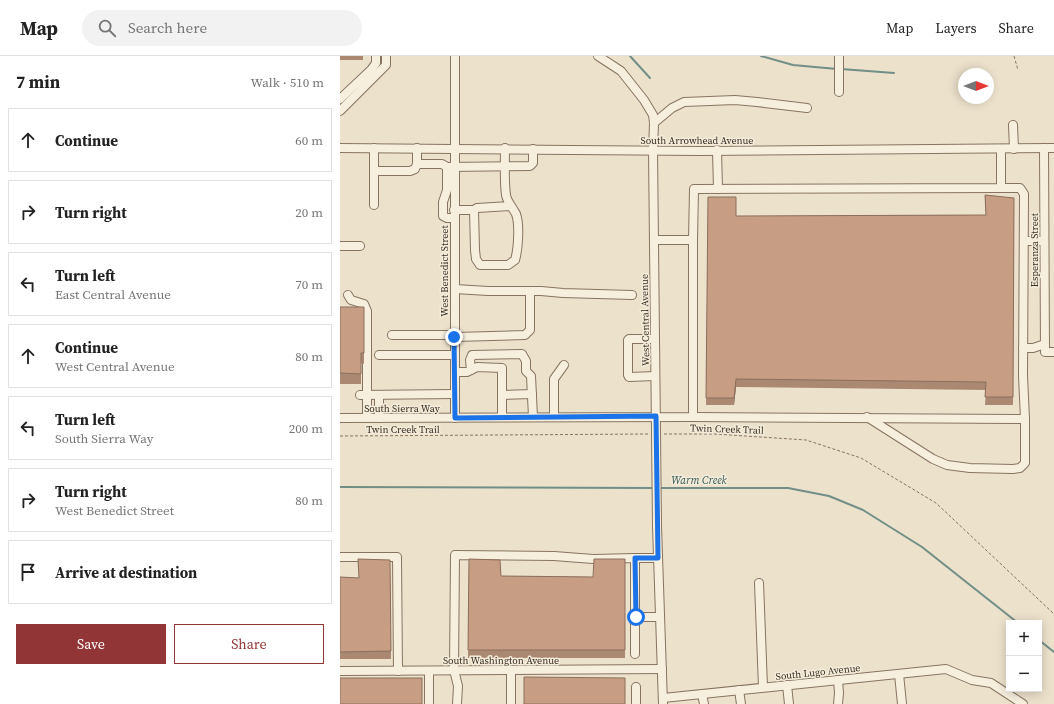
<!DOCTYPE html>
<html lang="en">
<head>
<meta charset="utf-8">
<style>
	body { margin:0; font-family:"Source Serif 4",serif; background:#f2f2f2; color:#222 }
	.controls { position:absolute; right:12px; bottom:12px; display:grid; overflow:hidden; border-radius:0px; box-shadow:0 2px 10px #0003 }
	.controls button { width:36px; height:36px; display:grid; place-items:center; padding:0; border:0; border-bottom:1px solid #e0e0e0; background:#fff; color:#222; font:20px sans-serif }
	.compass { position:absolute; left:618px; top:12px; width:36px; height:36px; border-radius:50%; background:#fff; box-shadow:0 2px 10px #0003; rotate:90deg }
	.stop { position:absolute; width:12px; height:12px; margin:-9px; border:3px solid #1a73e8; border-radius:50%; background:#fff }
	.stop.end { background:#1a73e8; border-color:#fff; box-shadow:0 1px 4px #0008 }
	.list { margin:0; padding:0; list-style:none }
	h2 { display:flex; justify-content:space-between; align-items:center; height:52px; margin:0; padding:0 16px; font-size:17px }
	h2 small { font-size:13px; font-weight:400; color:#767676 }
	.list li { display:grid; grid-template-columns:26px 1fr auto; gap:12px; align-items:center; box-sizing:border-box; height:64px; margin:0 8px 8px; padding:0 8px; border:1px solid #e0e0e0; border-radius:0px }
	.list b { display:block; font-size:15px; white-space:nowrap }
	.list p { margin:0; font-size:13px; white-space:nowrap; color:#767676 }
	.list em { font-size:13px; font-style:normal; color:#767676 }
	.actions { display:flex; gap:8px; padding:12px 16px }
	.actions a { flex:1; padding:9px 0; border:1px solid #923537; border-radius:0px; text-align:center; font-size:14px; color:#923537 }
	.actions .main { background:#923537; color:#fff }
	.icon { flex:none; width:22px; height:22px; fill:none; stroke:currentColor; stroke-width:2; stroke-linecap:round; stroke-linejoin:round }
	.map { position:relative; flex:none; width:714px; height:648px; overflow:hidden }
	header { display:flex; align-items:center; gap:24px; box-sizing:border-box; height:56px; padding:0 20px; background:#fff; border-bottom:1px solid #e0e0e0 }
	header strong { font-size:19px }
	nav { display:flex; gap:22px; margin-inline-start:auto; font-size:14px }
	.search { width:280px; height:36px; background:#f2f2f2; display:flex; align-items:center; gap:10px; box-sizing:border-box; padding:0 14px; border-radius:22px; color:#767676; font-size:15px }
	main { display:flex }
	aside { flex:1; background:#fff }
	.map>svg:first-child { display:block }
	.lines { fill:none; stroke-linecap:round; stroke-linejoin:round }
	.stream { stroke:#728f87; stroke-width:2 }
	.minor-casing { stroke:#877460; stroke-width:10 }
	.path { stroke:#877460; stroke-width:1; stroke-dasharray:3 2; stroke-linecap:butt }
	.minor { stroke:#f7efde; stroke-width:8 }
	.wall { fill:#ab8872 }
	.shaded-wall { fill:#8b6f5c }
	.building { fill:#c79e84; stroke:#8b6f5c }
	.route { stroke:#1a73e8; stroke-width:5 }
	.labels { text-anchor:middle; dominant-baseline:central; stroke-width:3; stroke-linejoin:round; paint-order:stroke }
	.street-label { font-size:10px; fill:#392d22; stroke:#f4ecda }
	.water-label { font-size:11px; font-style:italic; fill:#335855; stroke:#f4ecda }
</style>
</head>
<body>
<header>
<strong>Map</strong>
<div class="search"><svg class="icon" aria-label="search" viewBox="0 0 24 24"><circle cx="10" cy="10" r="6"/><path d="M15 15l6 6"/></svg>Search here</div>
<nav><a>Map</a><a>Layers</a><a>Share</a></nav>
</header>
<main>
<aside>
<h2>7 min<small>Walk · 510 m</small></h2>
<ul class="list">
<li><svg class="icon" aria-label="ahead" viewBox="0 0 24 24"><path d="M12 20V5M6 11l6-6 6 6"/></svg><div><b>Continue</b></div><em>60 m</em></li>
<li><svg class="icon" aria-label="right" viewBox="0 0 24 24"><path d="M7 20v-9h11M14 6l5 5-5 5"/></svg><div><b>Turn right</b></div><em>20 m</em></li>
<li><svg class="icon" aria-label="left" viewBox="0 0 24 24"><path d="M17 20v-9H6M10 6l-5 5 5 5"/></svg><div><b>Turn left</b><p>East Central Avenue</p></div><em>70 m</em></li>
<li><svg class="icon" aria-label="ahead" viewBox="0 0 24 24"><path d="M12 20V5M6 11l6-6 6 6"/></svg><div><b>Continue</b><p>West Central Avenue</p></div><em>80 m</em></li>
<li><svg class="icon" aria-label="left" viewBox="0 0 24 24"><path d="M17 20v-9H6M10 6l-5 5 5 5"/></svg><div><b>Turn left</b><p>South Sierra Way</p></div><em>200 m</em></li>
<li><svg class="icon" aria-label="right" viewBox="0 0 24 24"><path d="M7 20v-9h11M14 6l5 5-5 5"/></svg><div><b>Turn right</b><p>West Benedict Street</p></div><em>80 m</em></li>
<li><svg class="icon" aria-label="arrive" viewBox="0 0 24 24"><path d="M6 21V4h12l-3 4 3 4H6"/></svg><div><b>Arrive at destination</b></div></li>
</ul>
<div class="actions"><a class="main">Save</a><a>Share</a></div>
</aside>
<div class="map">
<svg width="714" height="648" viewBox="0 0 714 648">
	<rect width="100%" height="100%" fill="#ece1cb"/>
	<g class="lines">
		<!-- stream -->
		<g class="stream">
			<polyline points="290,0 310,22"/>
			<polyline points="421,0 453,9 497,13"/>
			<polyline points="501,13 554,17"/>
			<polyline points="0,431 315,432"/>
			<polyline points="320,432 448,432 489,440 523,454 582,491 678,567"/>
			<polyline points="699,584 714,596"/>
		</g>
		<defs>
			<g id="minor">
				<polyline points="258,0 281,15 304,44 313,59 314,67 313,94 317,470 323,648"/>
				<polyline points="499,36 499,0"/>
				<polyline points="0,43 31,14 36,7 36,0"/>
				<polyline points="0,55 46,9 46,0"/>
				<polyline points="314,67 332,52 344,46 395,44 417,46 467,52"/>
				<polyline points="673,69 674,93"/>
				<polyline points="0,92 361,95 714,92"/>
				<polyline points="34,92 34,115"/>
				<path d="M165 92C165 108 164 124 166 139 167 146 173 152 176 158 180 169 178 194 175 204L168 209H140L136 203 135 194 134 154 137 152 171 150"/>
				<polyline points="704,92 705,296 714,296"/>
				<polyline points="377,94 378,133"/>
				<polyline points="77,108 77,92"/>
				<polyline points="107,111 107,134 103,146 103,160 107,162 114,162"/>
				<polyline points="34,149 34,115 70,115 75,113 77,108 102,108 107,111 190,110 193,107 193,93"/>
				<polyline points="114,154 134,154"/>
				<polyline points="314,184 353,184 354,133 661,132 661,93"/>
				<polyline points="684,185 704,185"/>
				<polyline points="0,190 20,190"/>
				<polyline points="115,233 148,235 201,235 223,237 292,239"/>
				<polyline points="8,239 11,244 24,248 27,255 27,362"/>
				<polyline points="52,279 115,279"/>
				<polyline points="115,281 185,279 190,274 190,235"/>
				<polyline points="315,283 289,283 288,284 288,319 289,321 315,320"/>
				<polyline points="683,292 693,292 705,288"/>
				<polyline points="39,299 115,299"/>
				<polyline points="131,314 130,304 132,299 182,298 186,305 186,315 191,320 193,361"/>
				<polyline points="115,316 127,316 137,311 162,312 162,361"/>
				<polyline points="20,339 115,338"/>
				<polyline points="162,339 192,338"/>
				<polyline points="214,361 214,323 224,309"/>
				<polyline points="353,361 685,363 683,320 684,138 680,132 661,132"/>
				<polyline points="527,361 593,403 607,409 630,412 673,413 680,412 685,407 685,363"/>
				<polyline points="0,362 353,361 353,184"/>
				<polyline points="39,362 39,339"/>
				<polyline points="115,362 115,0"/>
				<polyline points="0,501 57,501 58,615"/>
				<polyline points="295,502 318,502"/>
				<polyline points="419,527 423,631"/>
				<polyline points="295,561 320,561"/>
				<polyline points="171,614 171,648"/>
				<polyline points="0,615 322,613"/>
				<polyline points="559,618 562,648"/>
				<polyline points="498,624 499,637 498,648"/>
				<polyline points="447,629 449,648"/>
				<polyline points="399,634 401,648"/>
				<polyline points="362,638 364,648"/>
				<polyline points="323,642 606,613 632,624 651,627 683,648"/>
				<polyline points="89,648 89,615"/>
				<polyline points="117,648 118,630 114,614 115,499 214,500 253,503 295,502 295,598"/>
				<polyline points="296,648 296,631"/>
			</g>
		</defs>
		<!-- minor casing -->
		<use href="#minor" class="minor-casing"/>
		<!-- path -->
		<g class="path">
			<polyline points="674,0 678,14"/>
			<polyline points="324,378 375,378 466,384 521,402 596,447 714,558"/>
			<polyline points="0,380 309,378"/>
		</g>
		<!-- minor -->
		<use href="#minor" class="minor"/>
	</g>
	<!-- wall -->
	<g class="wall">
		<rect x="0" y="0" width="23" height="4"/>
		<polygon points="645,139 674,142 673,349 645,349 646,334 396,331 394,349 366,349 368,141 396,160 646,159"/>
		<polygon points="0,251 24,251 24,308 21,307 21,328 0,328"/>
		<polygon points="18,503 50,504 51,603 0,603 0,521 19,522"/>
		<polygon points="129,503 161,520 253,521 285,503 285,602 128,602"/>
	</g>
	<!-- shaded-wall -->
	<polygon class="shaded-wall" points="396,323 396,331 394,349 394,342"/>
	<!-- building -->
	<g class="building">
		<polygon points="645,139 674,142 673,341 645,341 646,326 396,323 394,342 366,342 368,141 396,141 396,160 646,159"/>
		<polygon points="0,251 24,251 24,297 21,297 21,318 0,317"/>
		<polygon points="18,503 50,504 51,595 0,596 0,521 19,522"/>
		<polygon points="129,503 160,504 161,520 253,521 254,503 285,503 285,594 128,594"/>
		<polygon points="184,621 285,622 285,648 184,648"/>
		<rect x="0" y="622" width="82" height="26"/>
	</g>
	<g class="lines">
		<!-- route -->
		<polyline class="route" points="114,281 115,362 316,360 318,502 295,502 296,561"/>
	</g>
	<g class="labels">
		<!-- street labels -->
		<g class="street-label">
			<text x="357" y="84">South Arrowhead Avenue</text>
			<text transform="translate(694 194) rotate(-90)">Esperanza Street</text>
			<text transform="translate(104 215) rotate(-90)">West Benedict Street</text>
			<text transform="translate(305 264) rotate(-91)">West Central Avenue</text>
			<text x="62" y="352">South Sierra Way</text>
			<text x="63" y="373">Twin Creek Trail</text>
			<text transform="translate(387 373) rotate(2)">Twin Creek Trail</text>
			<text x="161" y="604">South Washington Avenue</text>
			<text transform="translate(478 616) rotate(-6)">South Lugo Avenue</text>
		</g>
		<!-- water labels -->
		<g class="water-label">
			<text x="359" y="424">Warm Creek</text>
		</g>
	</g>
</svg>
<div class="controls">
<button>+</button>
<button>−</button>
</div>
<svg class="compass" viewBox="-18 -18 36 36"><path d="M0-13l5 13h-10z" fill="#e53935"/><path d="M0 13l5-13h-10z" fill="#767676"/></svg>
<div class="stop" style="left:296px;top:561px"></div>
<div class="stop end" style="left:114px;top:281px"></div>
</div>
</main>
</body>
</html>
